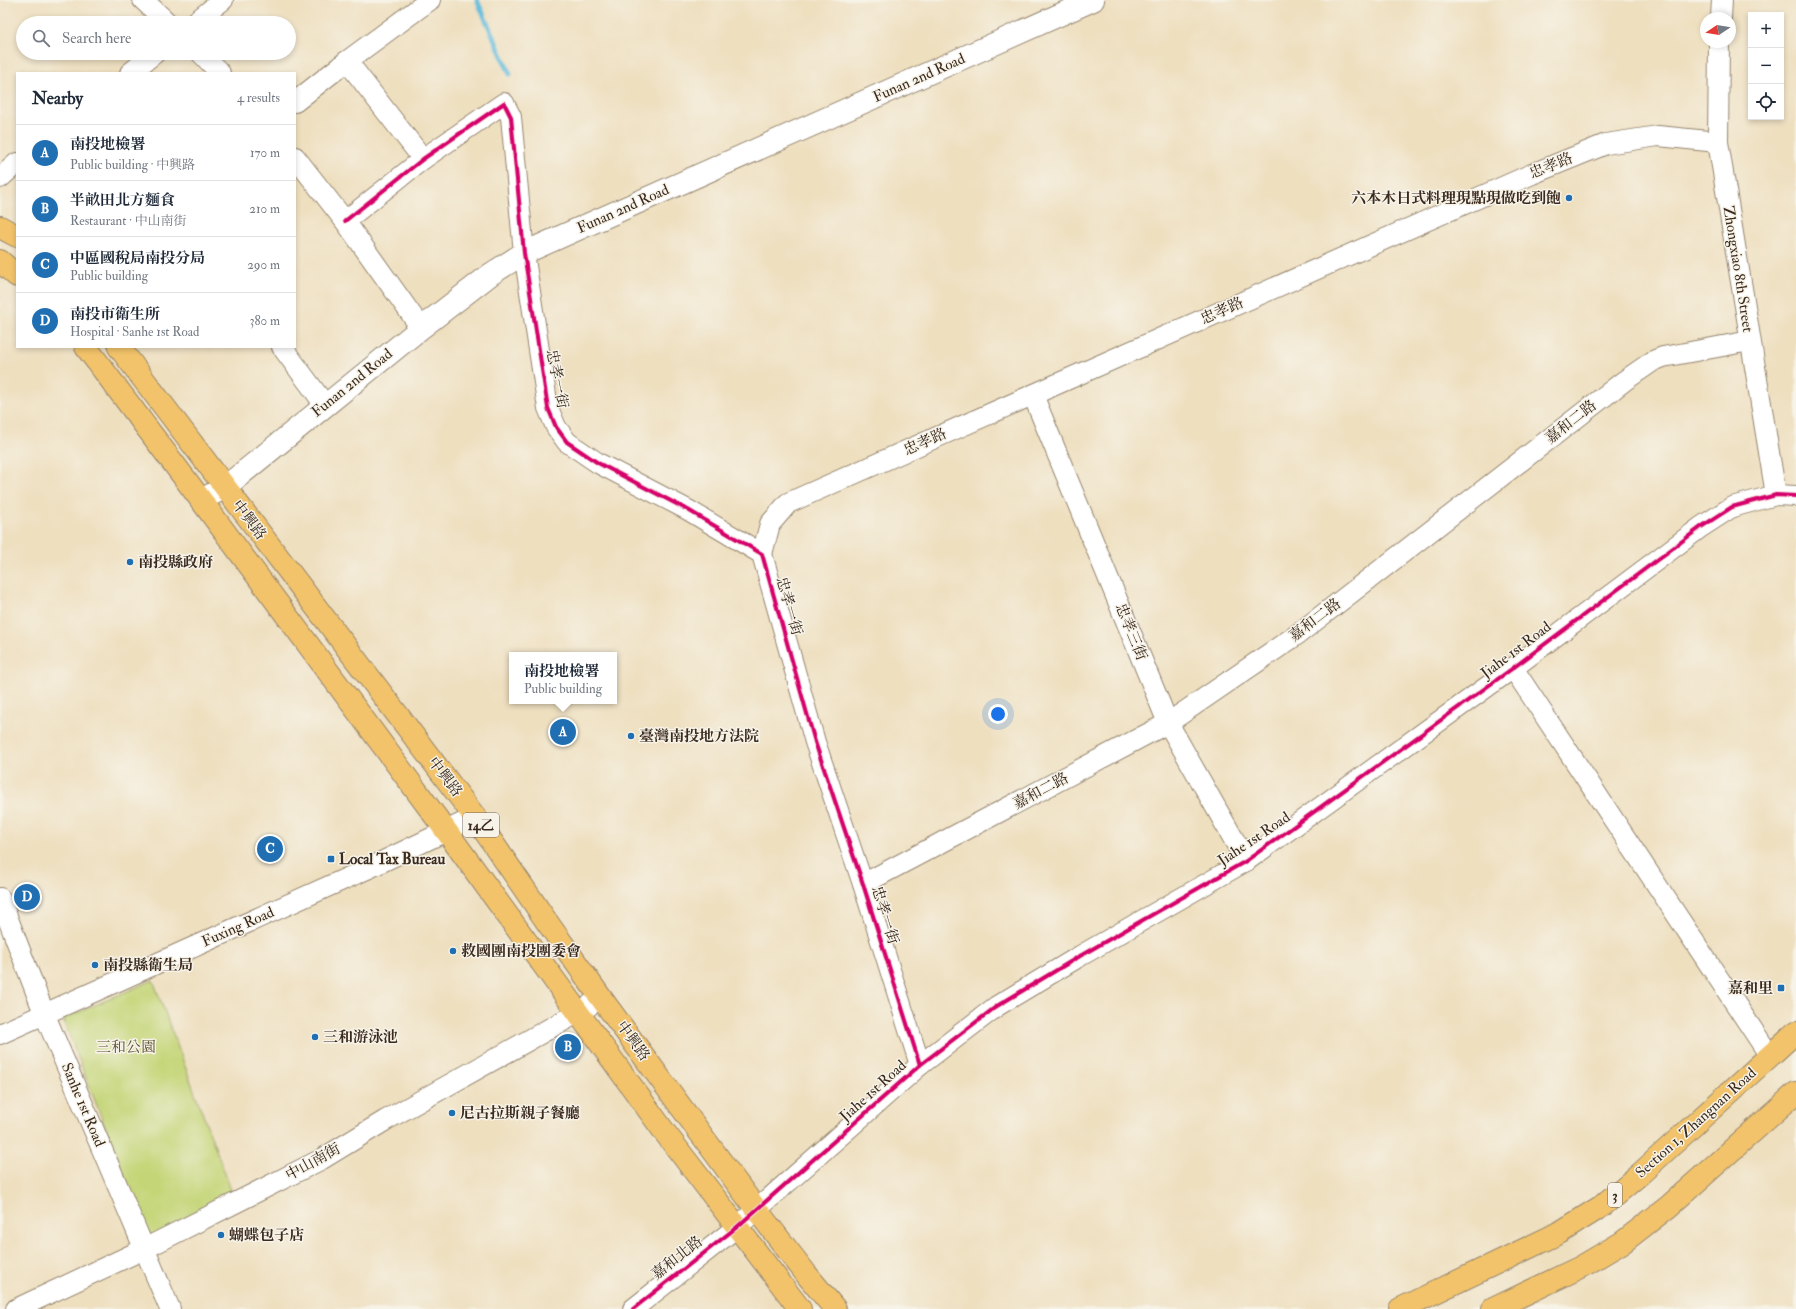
<!DOCTYPE html>
<html lang="en">
<head>
<meta charset="utf-8">
<style>
	body { margin:0; font-family:"IM FELL Double Pica","Noto Serif TC",serif; background:#f2f2f3; color:#1f2937 }
	.controls { position:absolute; right:12px; top:12px; display:grid; overflow:hidden; border-radius:0px; box-shadow:0 2px 6px #0003 }
	.controls button { width:36px; height:36px; display:grid; place-items:center; padding:0; border:0; border-bottom:1px solid #e0e1e3; background:#fff; color:#1f2937; font:20px sans-serif }
	.compass { position:absolute; left:1700px; top:12px; width:36px; height:36px; border-radius:50%; background:#fff; box-shadow:0 2px 6px #0003; rotate:258deg }
	.you { position:absolute; left:998px; top:714px; width:14px; height:14px; margin:-10px; border:3px solid #fff; border-radius:50%; background:#1a73e8; box-shadow:0 0 0 6px #1a73e833 }
	.badge { display:grid; place-items:center; width:26px; height:26px; border-radius:50%; background:#1f6fb2; color:#fff; font-size:13px; font-weight:700 }
	.pin { position:absolute; translate:-50% -50%; border:2px solid #fff; box-shadow:0 1px 4px #0006 }
	.popup { position:absolute; left:509px; top:652px; width:108px; height:52px; box-sizing:border-box; display:grid; place-content:center; border-radius:0px; background:#fff; filter:drop-shadow(0 1px 3px #0005); font-size:13px; white-space:nowrap; color:#747a83 }
	.popup b { font-size:15px; color:#1f2937 }
	.popup::after { content:''; position:absolute; left:50%; top:100%; margin-left:-8px; border:8px solid transparent; border-top-color:#fff }
	.list { margin:0; padding:0; list-style:none }
	h2 { display:flex; justify-content:space-between; align-items:center; height:52px; margin:0; padding:0 16px; font-size:17px }
	h2 small { font-size:13px; font-weight:400; color:#747a83 }
	.list li { display:grid; grid-template-columns:26px 1fr auto; gap:12px; align-items:center; box-sizing:border-box; height:56px; padding:0 16px; border-top:1px solid #e0e1e3 }
	.list b { display:block; font-size:15px; white-space:nowrap }
	.list p { margin:0; font-size:13px; white-space:nowrap; color:#747a83 }
	.list em { font-size:13px; font-style:normal; color:#747a83 }
	.icon { flex:none; width:22px; height:22px; fill:none; stroke:currentColor; stroke-width:2; stroke-linecap:round; stroke-linejoin:round }
	.map { position:relative; flex:none; width:1796px; height:1309px; overflow:hidden }
	.search { position:absolute; background:#fff; box-shadow:0 2px 6px #0003; left:16px; top:16px; width:280px; height:44px; display:flex; align-items:center; gap:10px; box-sizing:border-box; padding:0 14px; border-radius:22px; color:#747a83; font-size:15px }
	.panel { position:absolute; background:#fff; box-shadow:0 2px 6px #0003; left:16px; top:72px; width:280px; height:276px; border-radius:0px }
	.map>svg:first-child { display:block }
	.green { fill:#c4d577; stroke:#80804a }
	.lines { fill:none; stroke-linecap:round; stroke-linejoin:round }
	.stream { stroke:#5ebbdc; stroke-width:5 }
	.minor-casing { stroke:#94846e; stroke-width:22 }
	.tertiary-casing { stroke:#94846e; stroke-width:24 }
	.primary-casing { stroke:#94846e; stroke-width:24 }
	.minor { stroke:#fff; stroke-width:20 }
	.tertiary { stroke:#fff; stroke-width:22 }
	.primary { stroke:#f2c36a; stroke-width:22 }
	.cycleway-casing { stroke:#f7f3e8; stroke-width:6 }
	.cycleway { stroke:#d6006c; stroke-width:4 }
	.poi-dot { fill:#1f6fb2; stroke:#f7f3e8; stroke-width:1.5 }
	.labels { text-anchor:middle; dominant-baseline:central; stroke-width:3; stroke-linejoin:round; paint-order:stroke }
	.shield { fill:#f7f3e8; stroke:#73665b; stroke-width:1 }
	.shield-label { font-size:14px; font-weight:bold; fill:#3b2a1e }
	.street-label { font-size:15px; fill:#3b2a1e; stroke:#f7f3e8 }
	.poi-label { font-size:15px; font-weight:bold; fill:#3b2a1e; stroke:#f7f3e8; text-anchor:start }
	.park-label { font-size:15px; fill:#5d5534; stroke:#f7f3e8 }
</style>
</head>
<body>
<div class="map">
<svg width="1796" height="1309" viewBox="0 0 1796 1309">
	<rect width="100%" height="100%" fill="#f7f3e8"/>
	<filter id="ink" filterUnits="userSpaceOnUse"><feTurbulence type="fractalNoise" baseFrequency=".025" numOctaves="2"/><feDisplacementMap in="SourceGraphic" scale="8" xChannelSelector="R" yChannelSelector="G"/><feConvolveMatrix kernelMatrix="1 2 1 2 8 2 1 2 1" color-interpolation-filters="sRGB"/></filter>
	<filter id="wash" filterUnits="userSpaceOnUse"><feTurbulence type="fractalNoise" baseFrequency=".012" numOctaves="4" result="noise"/><feDisplacementMap in="SourceGraphic" scale="16" xChannelSelector="R" yChannelSelector="G"/><feGaussianBlur stdDeviation="0.9" result="paint"/><feColorMatrix in="noise" values="0 0 0 0 0 0 0 0 0 0 0 0 0 0 0 0 0 1.4 0 .05"/><feComposite in="paint" operator="in"/></filter>
	<g filter="url(#wash)">
		<rect width="100%" height="100%" fill="#eedfbf"/>
		<!-- green -->
		<polygon class="green" points="153,980 234,1198 149,1239 63,1019"/>
		<g class="lines">
			<!-- stream -->
			<polyline class="stream" points="477,0 510,74"/>
		</g>
	</g>
	<g filter="url(#ink)">
		<g class="lines">
			<defs>
				<g id="minor">
					<polyline points="143,0 168,23"/>
					<polyline points="1721,18 1722,0"/>
					<polyline points="194,23 223,0"/>
					<polyline points="1719,42 1718,142 1776,495"/>
					<polyline points="201,53 220,73"/>
					<polyline points="347,61 423,159"/>
					<polyline points="130,73 155,53"/>
					<polyline points="295,102 347,61 430,0"/>
					<polyline points="295,157 345,221 421,328"/>
					<polyline points="0,178 17,163"/>
					<polyline points="345,221 423,159 504,103 511,117 524,253 548,408 556,427 567,442 598,463 688,510 762,554 815,742 863,884 920,1065"/>
					<polyline points="282,347 325,405"/>
					<polyline points="1033,395 1168,723 1246,861"/>
					<polyline points="762,554 770,524 788,503 1532,174 1606,144 1658,136 1718,142"/>
					<polyline points="1513,668 1770,1056"/>
					<polyline points="863,884 1168,723 1298,634 1624,381 1653,361 1663,357 1750,341"/>
					<polyline points="0,898 44,1013 170,1309"/>
					<polyline points="0,1034 367,869 475,817"/>
					<polyline points="16,1309 144,1249 322,1159 386,1120 579,1012 601,998"/>
					<polyline points="633,1309 737,1227 920,1065 997,1006 1080,956 1246,861 1513,668 1701,527 1732,507 1776,495 1796,496"/>
				</g>
				<polyline id="tertiary" points="201,500 224,488 421,328 491,274 524,253 1093,0"/>
				<g id="primary">
					<polyline points="0,227 17,236"/>
					<polyline points="0,261 17,276"/>
					<polyline points="86,347 201,500 447,832 666,1134 800,1309"/>
					<polyline points="119,347 475,817 547,922 601,998 756,1209 807,1275 835,1309"/>
					<polyline points="1400,1309 1559,1233 1602,1206 1640,1174 1796,1032"/>
					<polyline points="1493,1309 1581,1267 1623,1242 1668,1207 1796,1093"/>
				</g>
			</defs>
			<!-- minor casing -->
			<use href="#minor" class="minor-casing"/>
			<!-- tertiary casing -->
			<use href="#tertiary" class="tertiary-casing"/>
			<!-- primary casing -->
			<use href="#primary" class="primary-casing"/>
			<!-- minor -->
			<use href="#minor" class="minor"/>
			<!-- tertiary -->
			<use href="#tertiary" class="tertiary"/>
			<!-- primary -->
			<use href="#primary" class="primary"/>
			<defs>
				<g id="cycleway">
					<polyline points="345,221 423,159 504,103 511,117 524,253 548,408 556,427 567,442 598,463 688,510 762,554 815,742 863,884 920,1065"/>
					<polyline points="633,1309 737,1227 920,1065 997,1006 1080,956 1246,861 1513,668 1701,527 1732,507 1776,495 1796,496"/>
				</g>
			</defs>
			<!-- cycleway casing -->
			<use href="#cycleway" class="cycleway-casing"/>
			<!-- cycleway -->
			<use href="#cycleway" class="cycleway"/>
		</g>
	</g>
	<!-- markers -->
	<g class="poi-dot">
		<circle cx="1569" cy="198" r="4"/>
		<circle cx="130" cy="562" r="4"/>
		<circle cx="631" cy="736" r="4"/>
		<rect x="327" y="855" width="8" height="8" rx="2"/>
		<circle cx="453" cy="951" r="4"/>
		<circle cx="95" cy="965" r="4"/>
		<rect x="1777" y="984" width="8" height="8" rx="2"/>
		<circle cx="315" cy="1037" r="4"/>
		<circle cx="452" cy="1113" r="4"/>
		<circle cx="221" cy="1235" r="4"/>
	</g>
	<g class="labels">
		<!-- shield labels -->
		<g class="shield">
			<rect x="463" y="813" width="36" height="24" rx="3"/>
			<rect x="1608" y="1183" width="14" height="24" rx="3"/>
		</g>
		<g class="shield-label">
			<text x="481" y="825">14乙</text>
			<text x="1615" y="1195">3</text>
		</g>
		<!-- street labels -->
		<g class="street-label">
			<text transform="translate(919 78) rotate(-24)">Funan 2nd Road</text>
			<text transform="translate(1551 166) rotate(-22)">忠孝路</text>
			<text transform="translate(623 209) rotate(-24)">Funan 2nd Road</text>
			<text transform="translate(1738 269) rotate(81)">Zhongxiao 8th Street</text>
			<text transform="translate(1222 311) rotate(-24)">忠孝路</text>
			<text transform="translate(557 379) rotate(79)">忠孝一街</text>
			<text transform="translate(352 383) rotate(-39)">Funan 2nd Road</text>
			<text transform="translate(1571 422) rotate(-38)">嘉和二路</text>
			<text transform="translate(925 442) rotate(-24)">忠孝路</text>
			<text transform="translate(249 520) rotate(53)">中興路</text>
			<text transform="translate(789 606) rotate(74)">忠孝一街</text>
			<text transform="translate(1315 620) rotate(-37)">嘉和二路</text>
			<text transform="translate(1131 632) rotate(68)">忠孝三街</text>
			<text transform="translate(1516 650) rotate(-37)">Jiahe 1st Road</text>
			<text transform="translate(445 777) rotate(53)">中興路</text>
			<text transform="translate(1041 791) rotate(-28)">嘉和二路</text>
			<text transform="translate(1254 839) rotate(-34)">Jiahe 1st Road</text>
			<text transform="translate(885 915) rotate(73)">忠孝一街</text>
			<text transform="translate(238 927) rotate(-24)">Fuxing Road</text>
			<text transform="translate(633 1041) rotate(54)">中興路</text>
			<text transform="translate(873 1091) rotate(-42)">Jiahe 1st Road</text>
			<text transform="translate(83 1105) rotate(67)">Sanhe 1st Road</text>
			<text transform="translate(1696 1123) rotate(-42)">Section 1, Zhangnan Road</text>
			<text transform="translate(313 1162) rotate(-29)">中山南街</text>
			<text transform="translate(677 1258) rotate(-38)">嘉和北路</text>
		</g>
		<!-- poi labels -->
		<g class="poi-label">
			<text x="1561" y="198" text-anchor="end">六本木日式料理現點現做吃到飽</text>
			<text x="138" y="562">南投縣政府</text>
			<text x="639" y="736">臺灣南投地方法院</text>
			<text x="339" y="859">Local Tax Bureau</text>
			<text x="461" y="951">救國團南投團委會</text>
			<text x="103" y="965">南投縣衛生局</text>
			<text x="1773" y="988" text-anchor="end">嘉和里</text>
			<text x="323" y="1037">三和游泳池</text>
			<text x="460" y="1113">尼古拉斯親子餐廳</text>
			<text x="229" y="1235">蝴蝶包子店</text>
		</g>
		<!-- park labels -->
		<g class="park-label">
			<text x="126" y="1047">三和公園</text>
		</g>
	</g>
</svg>
<div class="controls">
<button>+</button>
<button>−</button>
<button><svg class="icon" aria-label="locate" viewBox="0 0 24 24"><circle cx="12" cy="12" r="6"/><path d="M12 2v4M12 18v4M2 12h4M18 12h4"/></svg></button>
</div>
<svg class="compass" viewBox="-18 -18 36 36"><path d="M0-13l5 13h-10z" fill="#e53935"/><path d="M0 13l5-13h-10z" fill="#747a83"/></svg>
<div class="you"></div>
<div class="pin badge" style="left:563px;top:732px">A</div>
<div class="popup"><b>南投地檢署</b>Public building</div>
<div class="pin badge" style="left:568px;top:1047px">B</div>
<div class="pin badge" style="left:270px;top:849px">C</div>
<div class="pin badge" style="left:27px;top:897px">D</div>
<div class="search"><svg class="icon" aria-label="search" viewBox="0 0 24 24"><circle cx="10" cy="10" r="6"/><path d="M15 15l6 6"/></svg>Search here</div>
<section class="panel">
<h2>Nearby<small>4 results</small></h2>
<ul class="list">
<li><span class="badge">A</span><div><b>南投地檢署</b><p>Public building · 中興路</p></div><em>170 m</em></li>
<li><span class="badge">B</span><div><b>半畝田北方麵食</b><p>Restaurant · 中山南街</p></div><em>210 m</em></li>
<li><span class="badge">C</span><div><b>中區國稅局南投分局</b><p>Public building</p></div><em>290 m</em></li>
<li><span class="badge">D</span><div><b>南投市衛生所</b><p>Hospital · Sanhe 1st Road</p></div><em>380 m</em></li>
</ul>
</section>
</div>
</body>
</html>
